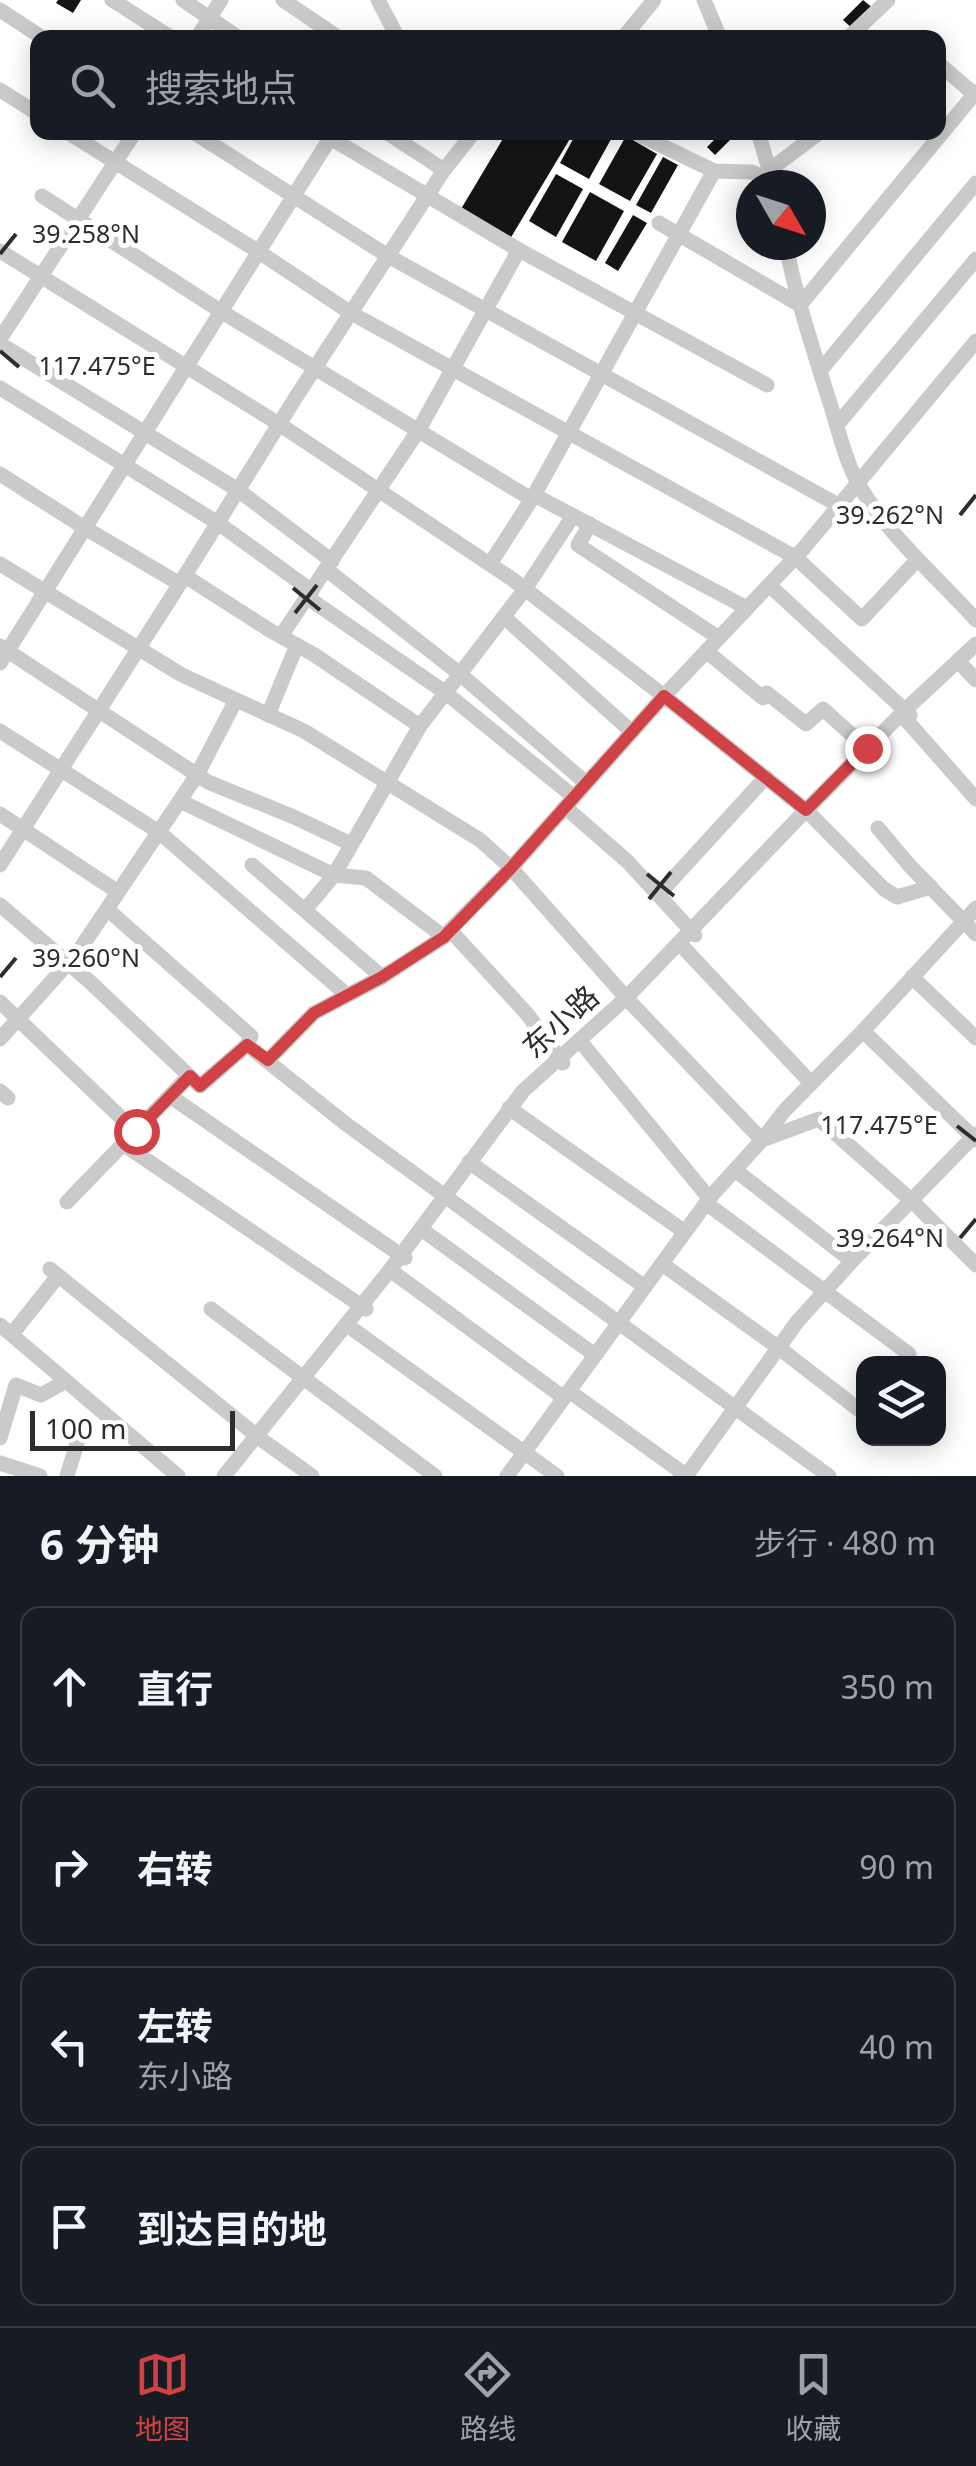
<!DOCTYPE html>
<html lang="zh">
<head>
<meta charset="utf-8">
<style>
	body { margin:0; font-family:"Noto Sans","Noto Sans SC",sans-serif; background:#20242c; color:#f1f3f6 }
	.controls { position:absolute; right:30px; bottom:30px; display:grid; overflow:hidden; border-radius:20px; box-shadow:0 5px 25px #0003 }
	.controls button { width:90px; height:90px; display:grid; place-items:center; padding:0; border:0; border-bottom:2px solid #363941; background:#171b24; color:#f1f3f6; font:50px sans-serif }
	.compass { position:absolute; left:736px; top:170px; width:90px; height:90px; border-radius:50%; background:#171b24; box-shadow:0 5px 25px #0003; rotate:129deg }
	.scale { position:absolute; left:30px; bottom:25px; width:205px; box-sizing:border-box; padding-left:10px; border:5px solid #2d2d2d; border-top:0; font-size:28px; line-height:35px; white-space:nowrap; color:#2d2d2d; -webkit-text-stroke:8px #fff; paint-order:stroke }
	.stop { position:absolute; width:30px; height:30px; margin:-22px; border:8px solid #d14246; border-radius:50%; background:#fff }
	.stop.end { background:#d14246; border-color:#fff; box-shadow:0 2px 10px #0008 }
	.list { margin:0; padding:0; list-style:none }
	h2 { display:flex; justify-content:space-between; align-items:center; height:130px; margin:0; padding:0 40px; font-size:42px }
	h2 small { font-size:32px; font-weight:400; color:#9ea1a6 }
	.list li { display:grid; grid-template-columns:65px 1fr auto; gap:30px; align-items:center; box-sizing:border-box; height:160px; margin:0 20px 20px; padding:0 20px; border:2px solid #363941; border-radius:20px }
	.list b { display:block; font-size:38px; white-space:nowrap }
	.list p { margin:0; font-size:32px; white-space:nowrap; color:#9ea1a6 }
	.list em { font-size:32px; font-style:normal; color:#9ea1a6 }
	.icon { flex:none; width:55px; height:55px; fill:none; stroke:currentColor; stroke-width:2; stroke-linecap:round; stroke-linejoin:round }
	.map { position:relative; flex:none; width:976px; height:1476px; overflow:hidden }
	.search { position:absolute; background:#171b24; box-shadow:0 5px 25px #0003; left:30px; right:30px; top:30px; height:110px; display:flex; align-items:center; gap:25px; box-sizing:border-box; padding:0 35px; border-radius:20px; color:#9ea1a6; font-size:38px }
	.sheet { height:850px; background:#171b24 }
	nav { display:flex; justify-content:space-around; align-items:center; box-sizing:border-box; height:140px; border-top:2px solid #363941; background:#171b24; font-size:28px; color:#9ea1a6 }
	nav a { display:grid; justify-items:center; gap:5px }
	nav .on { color:#d14246 }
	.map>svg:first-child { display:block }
	.building { fill:#141414 }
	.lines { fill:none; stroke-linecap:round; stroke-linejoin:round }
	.minor { stroke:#cacaca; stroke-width:15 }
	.route { stroke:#d14246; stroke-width:12 }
	.ticks { fill:none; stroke:#2d2d2d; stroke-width:4 }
	.labels { text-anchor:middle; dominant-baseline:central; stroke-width:10; stroke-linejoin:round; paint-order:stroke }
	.street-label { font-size:30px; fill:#2d2d2d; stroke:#fff }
	.ticks-label { font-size:25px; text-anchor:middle; fill:#2d2d2d; stroke:#fff; stroke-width:10; stroke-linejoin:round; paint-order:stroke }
</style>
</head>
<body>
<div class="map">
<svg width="976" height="1476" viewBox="0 0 976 1476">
	<rect width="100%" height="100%" fill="#fff"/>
	<!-- building -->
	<g class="building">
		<polygon points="58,0 81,0 73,13 56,3"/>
		<polygon points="863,0 874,9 854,30 843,20"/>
		<polygon points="507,132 574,132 510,239 461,209"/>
		<polygon points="577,132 615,132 589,179 560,163"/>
		<polygon points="722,132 738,132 715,155 707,147"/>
		<polygon points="626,136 657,154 630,201 599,184"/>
		<polygon points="663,157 678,165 651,213 636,205"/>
		<polygon points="556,174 583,189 556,237 529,221"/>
		<polygon points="590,192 624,211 596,261 562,242"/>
		<polygon points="633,215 647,223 618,271 605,263"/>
	</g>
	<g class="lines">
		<!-- minor -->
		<g class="minor">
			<polyline points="112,0 172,38"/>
			<polyline points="183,0 239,38"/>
			<polyline points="283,0 339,38"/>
			<polyline points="378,0 398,38"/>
			<polyline points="704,0 720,38"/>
			<polyline points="0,10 43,38"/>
			<polyline points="197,38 221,0"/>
			<polyline points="623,38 654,0"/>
			<polyline points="848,38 888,0"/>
			<polyline points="938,63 974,94"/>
			<polyline points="0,90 38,114"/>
			<polyline points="67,132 259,252 351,313 795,557 862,619 917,560"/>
			<polyline points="193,132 388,256 840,506"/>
			<polyline points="386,132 444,170"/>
			<polyline points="634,132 714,171 752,172 772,181 772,185"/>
			<polyline points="758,132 771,176"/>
			<polyline points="322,133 519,250 767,385"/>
			<polyline points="771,169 820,132"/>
			<polyline points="42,196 222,312 528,497 538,497 747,608"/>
			<polyline points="659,223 800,305 976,92"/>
			<path d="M786 245C796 298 813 349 829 400 838 428 845 461 860 487 891 538 936 576 976 620"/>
			<polyline points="0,251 279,424 512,579 664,696 806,810 884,889 897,897 931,887"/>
			<polyline points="0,339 135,132"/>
			<polyline points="0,344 238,490 332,561"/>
			<polyline points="820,371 976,183"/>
			<polyline points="0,388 218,523 312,591"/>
			<polyline points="837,425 976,259"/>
			<polyline points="0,474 85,528 180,584"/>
			<polyline points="590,524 578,545 719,638"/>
			<polyline points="0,564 182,675 304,731 480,840 511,868 630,1002 762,1140 819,1119 911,1200 976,1265"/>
			<polyline points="490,564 533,497 714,171"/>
			<polyline points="327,570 460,674 586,783"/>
			<polyline points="185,576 271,631 313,654 420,726"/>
			<polyline points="769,585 910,715"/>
			<polyline points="308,598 446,693 574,797"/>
			<polyline points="504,617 632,732"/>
			<polyline points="281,636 418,431 519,250"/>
			<polyline points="0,646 208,782 294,817 351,844"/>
			<polyline points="706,651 763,698 767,693 806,724 823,709 872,753"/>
			<polyline points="958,661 976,680"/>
			<polyline points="0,663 334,132"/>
			<polyline points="901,714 976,799"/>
			<polyline points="268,715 297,645"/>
			<polyline points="0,731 159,832 347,995"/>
			<polyline points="180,801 334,875 366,878 444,937"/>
			<polyline points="565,807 628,862 695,935"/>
			<polyline points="0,814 118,892"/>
			<polyline points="878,828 909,865 976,934"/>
			<polyline points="0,865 174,593 296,397 444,170 474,132"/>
			<polyline points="252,865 382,977"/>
			<polyline points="658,895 766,777"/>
			<polyline points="0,905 88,980 200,1086 247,1045"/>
			<polyline points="107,909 251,1036 247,1045 346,1124 829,1476"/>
			<polyline points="305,910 334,875 420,726 525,589 573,516"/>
			<polyline points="450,930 528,1015 563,1063"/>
			<polyline points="680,944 811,1083"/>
			<polyline points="912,977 976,1038"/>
			<polyline points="0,1002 135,1131"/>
			<polyline points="863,1031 976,1140"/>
			<polyline points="0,1039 78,952 197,775 236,700"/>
			<polyline points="580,1041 709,1198"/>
			<polyline points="268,1060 314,1013 382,977 444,937 450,930 511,868 664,696 803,549 976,341"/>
			<polyline points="0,1091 8,1098"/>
			<polyline points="170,1096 405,1258"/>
			<polyline points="509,1108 685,1232"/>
			<polyline points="123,1144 366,1309"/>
			<polyline points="469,1162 645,1287"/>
			<polyline points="735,1170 852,1261"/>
			<polyline points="67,1202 189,1076"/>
			<polyline points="706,1203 909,1354"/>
			<polyline points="421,1229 595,1355"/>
			<polyline points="662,1264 779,1348 858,1409"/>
			<polyline points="50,1269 262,1440 312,1476"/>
			<polyline points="390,1270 564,1398"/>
			<polyline points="211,1309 435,1476"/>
			<polyline points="0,1325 178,1476"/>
			<polyline points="347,1325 557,1476"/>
			<polyline points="12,1334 58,1276"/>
			<polyline points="569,1391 687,1476"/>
			<polyline points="0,1438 16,1385 41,1395 66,1381"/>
			<polyline points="0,1463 40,1476"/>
			<polyline points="67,1476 82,1427"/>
			<polyline points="224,1476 390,1270 523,1091 626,998 806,810 905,710 976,644"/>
			<polyline points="507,1476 712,1195 762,1140 785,1110 863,1031 976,908"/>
			<polyline points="686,1476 797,1322 852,1261 976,1134"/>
		</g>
	</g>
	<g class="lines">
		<!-- route -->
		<polyline class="route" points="136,1131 190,1076 200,1086 247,1045 268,1060 314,1013 382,977 444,937 511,868 664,696 806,810 867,748"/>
	</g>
	<!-- ticks -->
	<path class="ticks" d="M0 254 16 234M0 351 19 367M960 515 976 495M293 588 320 610M295 613 317 585M647 874 674 896M649 899 671 872M0 977 16 958M957 1126 976 1141M960 1238 976 1219"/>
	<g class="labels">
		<!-- street labels -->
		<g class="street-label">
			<text transform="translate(560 1021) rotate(-42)">东小路</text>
		</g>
	</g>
	<g class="ticks-label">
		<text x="86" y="243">39.258°N</text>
		<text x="97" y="375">117.475°E</text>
		<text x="890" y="524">39.262°N</text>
		<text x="86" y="967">39.260°N</text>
		<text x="879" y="1134">117.475°E</text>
		<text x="890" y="1247">39.264°N</text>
	</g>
</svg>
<div class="controls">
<button><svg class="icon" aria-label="layers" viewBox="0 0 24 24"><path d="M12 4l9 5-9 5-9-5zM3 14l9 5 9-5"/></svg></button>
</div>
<svg class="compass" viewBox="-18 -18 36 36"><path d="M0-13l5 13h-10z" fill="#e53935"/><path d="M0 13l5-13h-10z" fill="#9ea1a6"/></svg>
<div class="scale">100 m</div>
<div class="stop" style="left:136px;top:1131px"></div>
<div class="stop end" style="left:867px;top:748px"></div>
<div class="search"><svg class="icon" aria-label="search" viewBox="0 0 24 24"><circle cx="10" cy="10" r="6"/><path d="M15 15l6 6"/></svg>搜索地点</div>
</div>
<section class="sheet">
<h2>6 分钟<small>步行 · 480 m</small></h2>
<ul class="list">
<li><svg class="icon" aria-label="ahead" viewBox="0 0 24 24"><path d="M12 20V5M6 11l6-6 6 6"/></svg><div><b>直行</b></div><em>350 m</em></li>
<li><svg class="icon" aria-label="right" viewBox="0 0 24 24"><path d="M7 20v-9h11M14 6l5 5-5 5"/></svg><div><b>右转</b></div><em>90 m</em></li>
<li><svg class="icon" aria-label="left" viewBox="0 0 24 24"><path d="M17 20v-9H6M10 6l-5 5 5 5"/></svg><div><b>左转</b><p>东小路</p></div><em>40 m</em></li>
<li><svg class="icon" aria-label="arrive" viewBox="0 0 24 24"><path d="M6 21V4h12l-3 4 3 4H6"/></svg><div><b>到达目的地</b></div></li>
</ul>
</section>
<nav>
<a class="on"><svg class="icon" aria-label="map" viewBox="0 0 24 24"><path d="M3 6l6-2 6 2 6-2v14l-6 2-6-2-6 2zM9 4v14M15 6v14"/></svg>地图</a>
<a><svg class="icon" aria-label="directions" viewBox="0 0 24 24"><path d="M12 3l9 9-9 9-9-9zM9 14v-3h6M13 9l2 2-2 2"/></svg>路线</a>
<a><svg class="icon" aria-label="saved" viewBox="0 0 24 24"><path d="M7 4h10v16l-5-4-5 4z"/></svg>收藏</a>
</nav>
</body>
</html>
